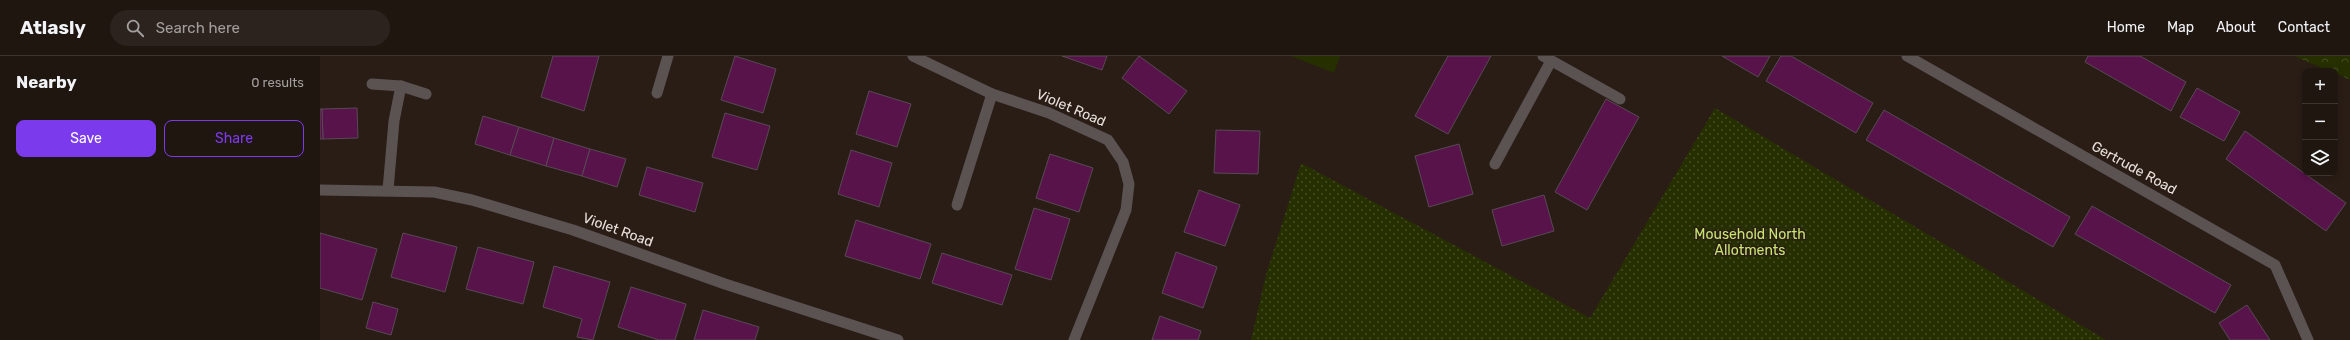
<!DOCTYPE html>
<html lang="en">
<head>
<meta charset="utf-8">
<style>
	body { margin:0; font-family:Rubik,sans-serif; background:#2d231e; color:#f1f3f6 }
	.controls { position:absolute; right:12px; top:12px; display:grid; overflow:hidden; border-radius:8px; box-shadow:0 2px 6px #0003 }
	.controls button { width:36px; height:36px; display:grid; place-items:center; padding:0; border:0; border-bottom:1px solid #3d3530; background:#201610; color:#f1f3f6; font:20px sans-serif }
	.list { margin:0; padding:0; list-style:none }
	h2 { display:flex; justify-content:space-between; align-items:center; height:52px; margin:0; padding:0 16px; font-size:17px }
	h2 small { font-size:13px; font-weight:400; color:#a29f9f }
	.actions { display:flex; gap:8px; padding:12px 16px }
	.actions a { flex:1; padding:9px 0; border:1px solid #7c3aed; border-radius:8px; text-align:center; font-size:14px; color:#7c3aed }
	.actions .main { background:#7c3aed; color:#fff }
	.icon { flex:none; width:22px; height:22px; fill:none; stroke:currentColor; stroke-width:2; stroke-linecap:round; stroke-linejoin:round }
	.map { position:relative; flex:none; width:2030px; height:284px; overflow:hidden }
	header { display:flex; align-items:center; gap:24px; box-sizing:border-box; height:56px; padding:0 20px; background:#201610; border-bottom:1px solid #3d3530 }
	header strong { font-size:19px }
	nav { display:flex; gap:22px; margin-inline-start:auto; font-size:14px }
	.search { width:280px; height:36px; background:#2d231e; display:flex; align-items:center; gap:10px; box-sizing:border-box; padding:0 14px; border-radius:22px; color:#a29f9f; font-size:15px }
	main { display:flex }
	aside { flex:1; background:#201610 }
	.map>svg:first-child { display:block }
	.grass { fill:url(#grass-dots) }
	.forest { fill:url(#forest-crowns) }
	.park { fill:#262f00 }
	.building { fill:#57134a; stroke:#584a54 }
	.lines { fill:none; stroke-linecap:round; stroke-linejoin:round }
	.service { stroke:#5b5252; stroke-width:11 }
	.minor { stroke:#5b5252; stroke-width:11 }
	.labels { text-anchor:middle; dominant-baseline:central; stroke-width:3; stroke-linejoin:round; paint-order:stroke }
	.street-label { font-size:14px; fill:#e9e0db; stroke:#2a1d16 }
	.park-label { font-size:14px; fill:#c8e56e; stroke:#2a1d16 }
</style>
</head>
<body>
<header>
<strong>Atlasly</strong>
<div class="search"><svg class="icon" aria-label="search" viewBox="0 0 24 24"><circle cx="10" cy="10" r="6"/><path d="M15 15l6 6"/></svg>Search here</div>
<nav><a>Home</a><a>Map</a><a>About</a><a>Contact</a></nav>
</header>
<main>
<aside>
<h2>Nearby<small>0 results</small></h2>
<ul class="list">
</ul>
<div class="actions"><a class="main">Save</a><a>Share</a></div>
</aside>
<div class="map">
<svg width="2030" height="284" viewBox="0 0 2030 284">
	<defs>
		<pattern id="grass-dots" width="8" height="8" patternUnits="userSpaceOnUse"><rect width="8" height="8" fill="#262f00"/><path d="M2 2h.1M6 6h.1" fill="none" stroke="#464d25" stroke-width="1.8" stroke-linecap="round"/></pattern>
		<pattern id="forest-crowns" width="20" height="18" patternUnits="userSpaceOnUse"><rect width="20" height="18" fill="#262f00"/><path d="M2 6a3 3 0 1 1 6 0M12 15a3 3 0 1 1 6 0" fill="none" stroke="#464d25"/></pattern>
	</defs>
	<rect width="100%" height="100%" fill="#2a1d16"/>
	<!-- grass -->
	<polygon class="grass" points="1395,52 1786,284 931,284 946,219 981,107 1270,262"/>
	<!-- forest -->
	<polygon class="forest" points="1974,0 2030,0 2030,24 2015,17 2015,15 2009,15"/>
	<!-- park -->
	<polygon class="park" points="971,0 1020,0 1014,17"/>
	<!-- building -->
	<g class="building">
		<polygon points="233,0 279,0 264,55 221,41"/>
		<polygon points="415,0 456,13 443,57 401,44"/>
		<polygon points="742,0 787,0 782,14"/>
		<polygon points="819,0 867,35 849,58 802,22"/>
		<polygon points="1128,0 1171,0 1128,78 1095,60"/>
		<polygon points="1402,0 1450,0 1438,21"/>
		<polygon points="1461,0 1471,0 1553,47 1536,77 1446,25"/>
		<polygon points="1768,0 1820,0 1866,26 1851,55 1765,6"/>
		<polygon points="1877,32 1920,56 1904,85 1860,61"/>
		<polygon points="549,35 591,48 577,91 536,78"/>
		<polygon points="1286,43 1319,61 1267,154 1235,136"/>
		<polygon points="37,52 38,82 3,83 2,53"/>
		<polygon points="0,53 2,53 3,83 0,83"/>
		<polygon points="1564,54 1750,161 1733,191 1546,84"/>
		<polygon points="405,57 450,70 437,114 392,101"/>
		<polygon points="163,60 199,71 190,99 155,88"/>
		<polygon points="199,71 234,82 226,110 190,99"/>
		<polygon points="896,74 940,75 938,118 894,117"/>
		<polygon points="1925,75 2026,147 2006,175 1906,103"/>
		<polygon points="234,82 270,93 262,120 226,110"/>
		<polygon points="1139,88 1153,138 1109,151 1095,100"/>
		<polygon points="270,93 306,103 297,131 262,120"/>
		<polygon points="531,94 572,107 559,151 518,138"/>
		<polygon points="730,98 773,112 759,156 716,142"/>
		<polygon points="327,111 383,127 375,156 319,139"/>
		<polygon points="879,134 920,149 905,190 864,176"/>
		<polygon points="1224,139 1234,175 1182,190 1172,154"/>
		<polygon points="1772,150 1911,229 1895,257 1755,178"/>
		<polygon points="714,152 750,163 731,224 695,213"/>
		<polygon points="536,164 611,188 600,223 525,200"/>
		<polygon points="0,177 57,193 42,244 0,232"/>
		<polygon points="83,177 137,191 125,236 71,221"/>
		<polygon points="158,191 214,206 203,248 146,233"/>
		<polygon points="856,196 897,211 883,252 842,237"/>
		<polygon points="622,197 692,219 682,249 612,227"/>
		<polygon points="234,210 290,226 273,284 257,281 262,263 223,251"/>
		<polygon points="311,231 366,248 355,284 339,284 298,271"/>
		<polygon points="53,246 78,253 71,279 46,272"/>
		<polygon points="1927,249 1950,284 1910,284 1899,267"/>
		<polygon points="383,254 439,271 435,284 374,284"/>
		<polygon points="840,260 881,275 878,284 832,284"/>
	</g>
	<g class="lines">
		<!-- service -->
		<g class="service">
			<polyline points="337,37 348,0"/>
			<polyline points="637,149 672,38"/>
		</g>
		<!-- minor -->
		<g class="minor">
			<polyline points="593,0 672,38 729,57 788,84 803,106 809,128 806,154 754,284"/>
			<polyline points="1223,0 1300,43"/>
			<polyline points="1587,0 1955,209 1988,284"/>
			<polyline points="52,28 81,30"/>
			<polyline points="1175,108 1231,5"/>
			<polyline points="0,134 114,136 152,144 253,174 405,228 578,284"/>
			<polyline points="68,134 74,65 81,30 106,38"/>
		</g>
	</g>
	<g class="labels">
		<!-- street labels -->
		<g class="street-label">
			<text transform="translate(751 52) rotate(23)">Violet Road</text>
			<text transform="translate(1814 112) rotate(29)">Gertrude Road</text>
			<text transform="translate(298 174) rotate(20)">Violet Road</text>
		</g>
		<!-- park labels -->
		<g class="park-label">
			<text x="1430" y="178">Mousehold North<tspan x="1430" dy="16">Allotments</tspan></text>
		</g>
	</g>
</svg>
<div class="controls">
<button>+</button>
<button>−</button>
<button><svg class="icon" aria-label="layers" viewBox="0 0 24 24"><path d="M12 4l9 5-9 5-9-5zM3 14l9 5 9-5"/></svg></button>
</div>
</div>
</main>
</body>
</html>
